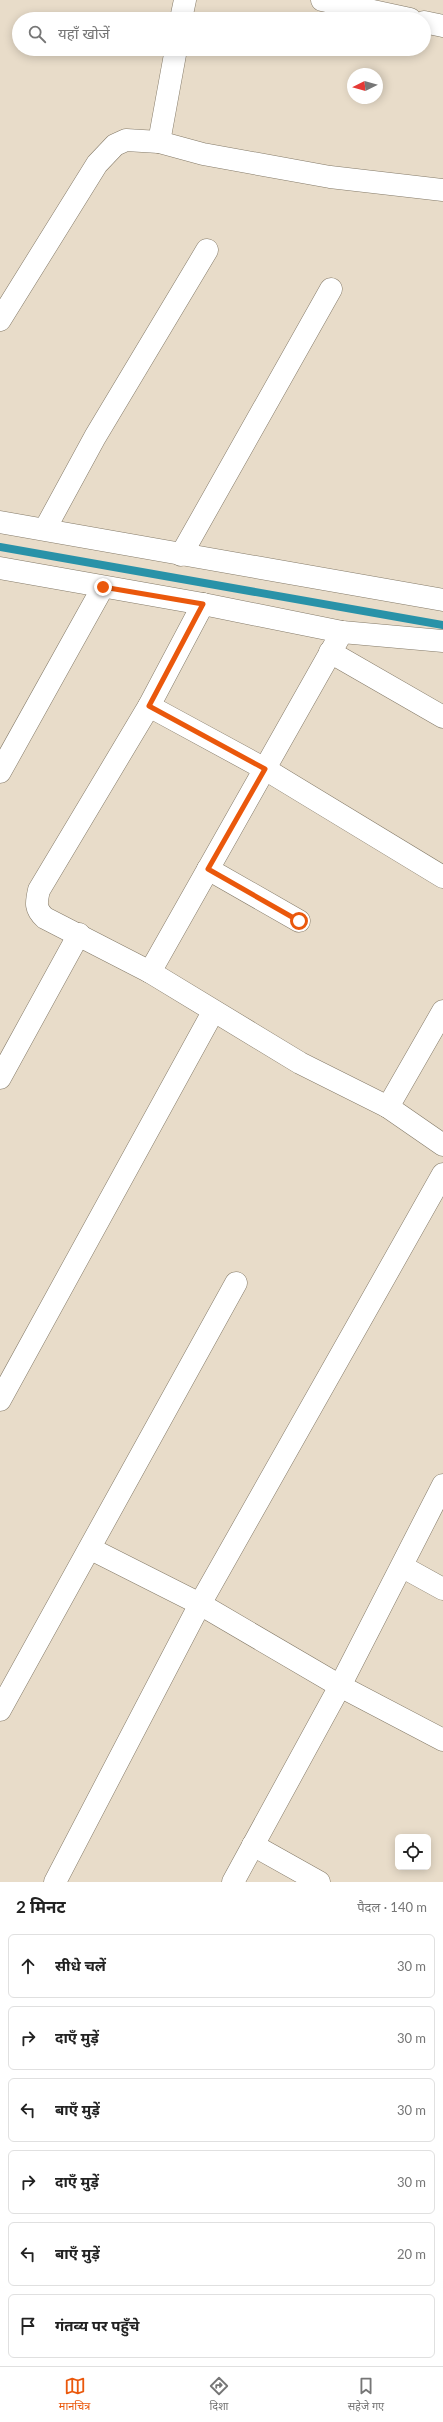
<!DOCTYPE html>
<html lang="hi">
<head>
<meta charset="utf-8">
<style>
	body { margin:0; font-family:Lato,"Noto Sans Devanagari",sans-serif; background:#f2f2f2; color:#222 }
	.controls { position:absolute; right:12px; bottom:12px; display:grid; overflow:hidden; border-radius:6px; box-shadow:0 2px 10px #0003 }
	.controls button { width:36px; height:36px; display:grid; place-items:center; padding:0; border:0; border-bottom:1px solid #e0e0e0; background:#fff; color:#222; font:20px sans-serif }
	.compass { position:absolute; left:347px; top:68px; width:36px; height:36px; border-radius:50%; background:#fff; box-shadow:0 2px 10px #0003; rotate:265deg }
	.stop { position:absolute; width:12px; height:12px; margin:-9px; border:3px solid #ea580c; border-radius:50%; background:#fff }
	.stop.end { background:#ea580c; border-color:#fff; box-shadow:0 1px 4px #0008 }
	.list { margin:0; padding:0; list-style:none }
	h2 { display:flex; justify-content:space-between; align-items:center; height:52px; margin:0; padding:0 16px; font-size:17px }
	h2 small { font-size:13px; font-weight:400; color:#767676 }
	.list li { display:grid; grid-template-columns:26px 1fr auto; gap:12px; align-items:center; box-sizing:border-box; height:64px; margin:0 8px 8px; padding:0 8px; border:1px solid #e0e0e0; border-radius:6px }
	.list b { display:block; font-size:15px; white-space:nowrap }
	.list em { font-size:13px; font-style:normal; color:#767676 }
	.icon { flex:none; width:22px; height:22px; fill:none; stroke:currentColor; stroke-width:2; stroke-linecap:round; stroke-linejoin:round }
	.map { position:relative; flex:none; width:443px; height:1882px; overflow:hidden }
	.search { position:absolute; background:#fff; box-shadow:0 2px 10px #0003; left:12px; right:12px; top:12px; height:44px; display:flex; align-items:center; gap:10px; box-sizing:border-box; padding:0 14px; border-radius:22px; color:#767676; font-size:15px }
	.sheet { height:484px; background:#fff }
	nav { display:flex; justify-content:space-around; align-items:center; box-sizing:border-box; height:56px; border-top:1px solid #e0e0e0; background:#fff; font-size:11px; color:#767676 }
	nav a { display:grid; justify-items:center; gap:2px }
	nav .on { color:#ea580c }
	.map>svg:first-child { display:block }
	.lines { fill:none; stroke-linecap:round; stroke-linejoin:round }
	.stream { stroke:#2992a8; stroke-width:8 }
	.street-casing { stroke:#847a68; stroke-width:23 }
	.street { stroke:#fff; stroke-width:22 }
	.route { stroke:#ea580c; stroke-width:5 }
</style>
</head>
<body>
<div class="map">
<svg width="443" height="1882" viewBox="0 0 443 1882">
	<rect width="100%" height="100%" fill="#e8dcc9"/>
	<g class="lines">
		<!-- stream -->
		<polyline class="stream" points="0,547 443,625"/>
		<defs>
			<g id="street">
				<polyline points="322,0 410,19"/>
				<polyline points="181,19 185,0"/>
				<polyline points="424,22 443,26"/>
				<polyline points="159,142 176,49"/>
				<polyline points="0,320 97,164 115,145 126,140 159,142 203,154 330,177 443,190"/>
				<polyline points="0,522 443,600"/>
				<polyline points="45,529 95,437 207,250"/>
				<polyline points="181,555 331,289"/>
				<polyline points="0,568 203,604 342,632 443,641"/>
				<path d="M203 604 149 706 39 890C36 903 35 909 45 918L150 972 300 1063 388 1107 443 1145"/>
				<polyline points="330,652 443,717"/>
				<polyline points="149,706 265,769 443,877"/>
				<polyline points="0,772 103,587"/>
				<polyline points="208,869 299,921"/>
				<polyline points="150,972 342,632"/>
				<polyline points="0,1078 79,934"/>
				<polyline points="388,1107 443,1011"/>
				<polyline points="0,1400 213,1012"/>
				<polyline points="91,1549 200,1604 340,1686 443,1740"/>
				<polyline points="403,1567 443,1589"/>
				<polyline points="0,1710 236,1283"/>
				<polyline points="253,1845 319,1882"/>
				<polyline points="55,1882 200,1604 443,1174"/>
				<polyline points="233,1882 340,1686 443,1485"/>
			</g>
		</defs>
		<!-- street casing -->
		<use href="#street" class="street-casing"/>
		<!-- street -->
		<use href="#street" class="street"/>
	</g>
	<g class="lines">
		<!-- route -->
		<polyline class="route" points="103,587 203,604 149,706 265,769 208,869 299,921"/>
	</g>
</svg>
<div class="controls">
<button><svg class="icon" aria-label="locate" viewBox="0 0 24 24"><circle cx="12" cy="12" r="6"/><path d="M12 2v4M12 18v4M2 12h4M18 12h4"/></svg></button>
</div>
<svg class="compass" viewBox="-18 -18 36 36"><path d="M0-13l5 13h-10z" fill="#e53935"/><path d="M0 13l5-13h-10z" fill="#767676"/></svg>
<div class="stop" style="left:299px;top:921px"></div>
<div class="stop end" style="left:103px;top:587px"></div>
<div class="search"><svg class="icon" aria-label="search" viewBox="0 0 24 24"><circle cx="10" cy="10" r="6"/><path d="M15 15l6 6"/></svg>यहाँ खोजें</div>
</div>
<section class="sheet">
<h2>2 मिनट<small>पैदल · 140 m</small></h2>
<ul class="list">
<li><svg class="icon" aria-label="ahead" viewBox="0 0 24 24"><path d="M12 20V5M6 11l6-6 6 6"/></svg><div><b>सीधे चलें</b></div><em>30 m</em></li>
<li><svg class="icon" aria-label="right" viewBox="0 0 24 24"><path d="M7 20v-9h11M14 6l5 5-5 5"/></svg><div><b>दाएँ मुड़ें</b></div><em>30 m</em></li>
<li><svg class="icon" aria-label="left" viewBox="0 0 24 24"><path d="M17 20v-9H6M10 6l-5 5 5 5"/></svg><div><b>बाएँ मुड़ें</b></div><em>30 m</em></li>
<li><svg class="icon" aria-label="right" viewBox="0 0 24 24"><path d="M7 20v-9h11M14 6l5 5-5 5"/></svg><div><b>दाएँ मुड़ें</b></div><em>30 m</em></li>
<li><svg class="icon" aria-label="left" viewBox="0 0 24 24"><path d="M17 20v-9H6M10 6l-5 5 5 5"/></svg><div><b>बाएँ मुड़ें</b></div><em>20 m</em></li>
<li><svg class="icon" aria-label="arrive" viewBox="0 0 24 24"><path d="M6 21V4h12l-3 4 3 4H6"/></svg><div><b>गंतव्य पर पहुँचे</b></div></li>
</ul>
</section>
<nav>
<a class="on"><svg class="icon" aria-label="map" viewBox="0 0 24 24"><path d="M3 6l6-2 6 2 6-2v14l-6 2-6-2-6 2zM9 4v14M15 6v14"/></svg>मानचित्र</a>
<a><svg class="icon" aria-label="directions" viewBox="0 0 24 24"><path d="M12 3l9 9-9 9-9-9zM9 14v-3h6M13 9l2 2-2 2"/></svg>दिशा</a>
<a><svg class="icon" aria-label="saved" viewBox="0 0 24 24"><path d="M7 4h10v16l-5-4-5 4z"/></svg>सहेजे गए</a>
</nav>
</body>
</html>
